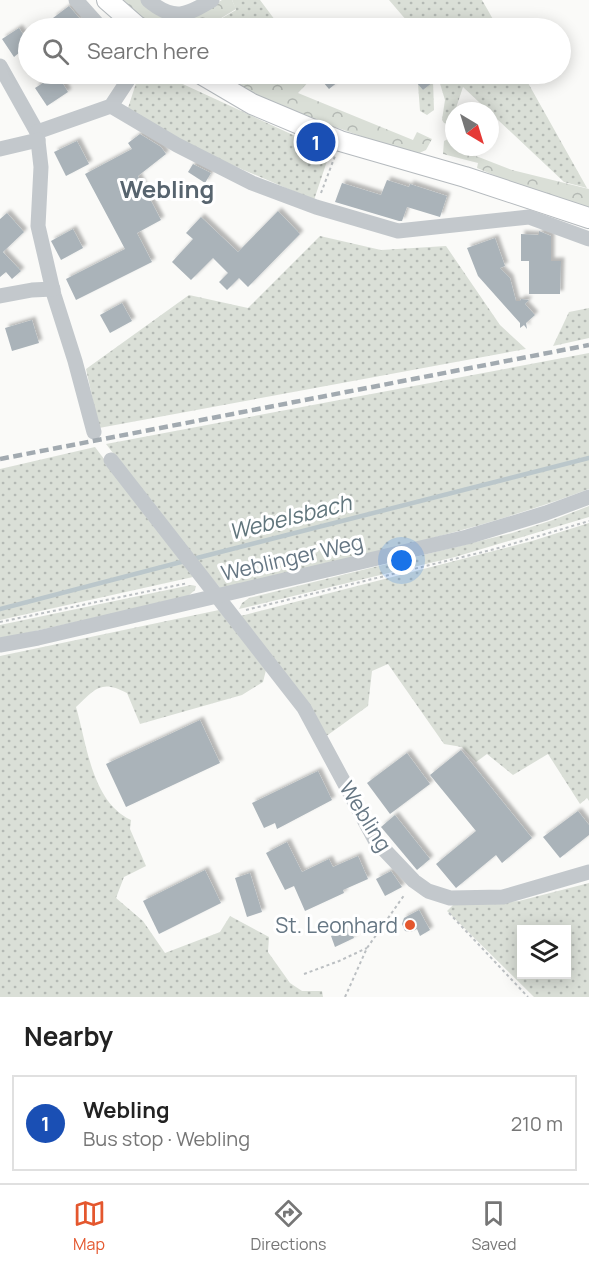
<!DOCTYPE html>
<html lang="en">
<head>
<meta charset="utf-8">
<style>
	body { margin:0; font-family:Manrope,sans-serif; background:#f2f2f2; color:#222 }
	.controls { position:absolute; right:18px; bottom:18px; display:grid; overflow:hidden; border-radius:0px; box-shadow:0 3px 15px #0003 }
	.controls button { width:54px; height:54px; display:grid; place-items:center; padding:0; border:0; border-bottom:2px solid #e0e0e0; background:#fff; color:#222; font:30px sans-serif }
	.compass { position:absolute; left:445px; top:102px; width:54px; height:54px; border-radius:50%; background:#fff; box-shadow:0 3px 15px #0003; rotate:142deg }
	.you { position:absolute; left:402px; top:561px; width:21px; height:21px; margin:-15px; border:4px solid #fff; border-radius:50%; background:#1a73e8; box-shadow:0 0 0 9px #1a73e833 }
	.badge { display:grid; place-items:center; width:39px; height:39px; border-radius:50%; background:#e4572e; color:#fff; font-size:20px; font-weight:700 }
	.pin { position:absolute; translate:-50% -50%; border:3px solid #fff; box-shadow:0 2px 6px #0006 }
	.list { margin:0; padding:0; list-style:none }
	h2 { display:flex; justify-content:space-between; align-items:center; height:78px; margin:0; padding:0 24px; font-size:26px }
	h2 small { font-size:20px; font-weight:400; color:#767676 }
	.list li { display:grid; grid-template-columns:39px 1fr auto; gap:18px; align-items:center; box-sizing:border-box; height:96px; margin:0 12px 12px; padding:0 12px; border:2px solid #e0e0e0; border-radius:0px }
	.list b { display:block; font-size:22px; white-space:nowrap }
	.list p { margin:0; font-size:20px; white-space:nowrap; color:#767676 }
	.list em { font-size:20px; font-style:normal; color:#767676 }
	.icon { flex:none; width:33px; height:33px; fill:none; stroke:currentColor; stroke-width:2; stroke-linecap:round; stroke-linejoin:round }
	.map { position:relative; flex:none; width:589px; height:997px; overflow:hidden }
	.search { position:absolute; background:#fff; box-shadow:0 3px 15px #0003; left:18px; right:18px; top:18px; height:66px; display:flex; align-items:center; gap:15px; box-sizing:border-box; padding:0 21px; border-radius:33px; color:#767676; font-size:22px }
	.sheet { height:186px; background:#fff }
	nav { display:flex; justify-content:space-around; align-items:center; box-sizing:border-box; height:84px; border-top:2px solid #e0e0e0; background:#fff; font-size:16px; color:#767676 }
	nav a { display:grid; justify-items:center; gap:3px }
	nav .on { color:#e4572e }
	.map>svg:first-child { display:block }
	.grass { fill:url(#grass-dots); fill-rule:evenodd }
	.forest { fill:url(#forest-crowns) }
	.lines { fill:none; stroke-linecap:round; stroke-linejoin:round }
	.stream { stroke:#bbc7cb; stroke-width:4.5 }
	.building { fill:#aab3b9; filter:url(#shadow) }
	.major-casing { stroke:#b5babe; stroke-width:22 }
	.path { stroke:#bbbfc2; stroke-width:2; stroke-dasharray:3 3; stroke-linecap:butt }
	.minor { stroke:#c3c8cc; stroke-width:15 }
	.major { stroke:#fff; stroke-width:20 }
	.rail { stroke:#a2aab0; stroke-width:4.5; stroke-dasharray:9 4.5; stroke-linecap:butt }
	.poi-dot { fill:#e4572e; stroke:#fff; stroke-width:2 }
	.labels { text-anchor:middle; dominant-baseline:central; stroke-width:6; stroke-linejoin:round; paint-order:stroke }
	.street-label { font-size:21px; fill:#657683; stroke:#fff }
	.poi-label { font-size:21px; fill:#657683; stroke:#fff; text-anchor:end }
	.water-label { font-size:22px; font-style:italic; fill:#60757c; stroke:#fff }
	.quarter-label { font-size:24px; font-weight:bold; fill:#57646e; stroke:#fff }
</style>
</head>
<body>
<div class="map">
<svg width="589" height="997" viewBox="0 0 589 997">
	<defs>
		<pattern id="grass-dots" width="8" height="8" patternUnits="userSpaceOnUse" patternTransform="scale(1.5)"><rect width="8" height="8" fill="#dadfd7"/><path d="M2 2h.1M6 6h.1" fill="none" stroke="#b4b9b4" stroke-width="1.8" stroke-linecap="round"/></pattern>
		<pattern id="forest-crowns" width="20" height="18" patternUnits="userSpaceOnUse" patternTransform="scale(1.5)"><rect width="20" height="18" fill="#dadfd7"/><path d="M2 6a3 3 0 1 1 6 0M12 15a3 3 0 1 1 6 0" fill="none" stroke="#b4b9b4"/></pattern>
		<filter id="shadow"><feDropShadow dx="3.5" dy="-3.5" stdDeviation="1.5" flood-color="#0004"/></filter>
	</defs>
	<rect width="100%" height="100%" fill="#fafaf8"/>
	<!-- grass -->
	<g class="grass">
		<polygon points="232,0 260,0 281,28 205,28 236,10"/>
		<polygon points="389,0 482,0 498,28 413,28"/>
		<polygon points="139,74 161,74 330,152 314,200 209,155 127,111"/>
		<polygon points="443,74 523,74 587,188 564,182 463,87 452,120 447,124 444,123 442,120 445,100 438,77"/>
		<polygon points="433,81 434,110 427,115 420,111 418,84 423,90"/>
		<polygon points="320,236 381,250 446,246 500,325 526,349 99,428 86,369 189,295 248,308"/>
		<polygon points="589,308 589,338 553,346 569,312"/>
		<path d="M589 353V489C470 534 344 559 221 589L192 555 106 444Z"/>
		<polygon points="95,447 193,577 0,620 0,469"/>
		<polygon points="589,506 589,517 455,557 239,609 242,603 249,598 512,533 553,520"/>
		<polygon points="589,523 589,801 587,798 580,804 548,754 513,775 487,754 476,762 462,747 444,744 388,664 372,671 368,706 325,737 237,617 532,541"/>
		<polygon points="191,585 196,586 195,590 187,597 0,639 0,625"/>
		<path d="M219 610 266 670 263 682 242 695 140 724 127 693C101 679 95 689 76 707 87 745 92 802 131 820L130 829 146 866 124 877 116 898 143 921 165 953 220 932 230 916 269 937 268 952 290 983 302 991H322L323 997H0V656Z"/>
		<path d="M589 883V997H534L447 911 453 905 519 901ZM522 930H566V974H522Z"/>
	</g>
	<!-- forest -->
	<g class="forest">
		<polygon points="121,0 141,0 166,18 185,21 222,0 232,0 236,9 205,28 151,28 141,21"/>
		<polygon points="215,74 313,74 314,76 298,93 413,140 417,132 432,139 426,150 415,155 261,101"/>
		<polygon points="448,139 453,140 454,147 458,149 512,170 589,189 589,209 559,197 517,185 477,168 478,163 443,154 444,141"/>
	</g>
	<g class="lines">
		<!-- stream -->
		<g class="stream">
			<polyline points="193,559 589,458"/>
			<polyline points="0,609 185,561"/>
		</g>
	</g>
	<!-- building -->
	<g class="building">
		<polygon points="69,6 81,20 69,28 61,28 53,18"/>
		<polygon points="19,28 28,42 28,65 20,52 14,57 2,39"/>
		<polygon points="57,74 68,92 47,106 35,88"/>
		<polygon points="316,74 348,74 329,89"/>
		<polygon points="409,74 443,74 423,90"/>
		<polygon points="140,134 161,147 166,154 138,176 161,220 137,233 152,262 76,300 66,279 125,249 85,174 132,149 128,143"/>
		<polygon points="77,141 89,164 66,176 54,152"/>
		<polygon points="193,164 211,173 205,183 188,172"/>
		<polygon points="387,180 409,187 410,184 447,196 440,217 407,207 402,221 399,221 335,202 342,183 381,195"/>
		<polygon points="278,211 300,234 248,287 239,278 227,290 219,282 228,273 213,258 191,280 172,262 193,239 186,233 201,217 238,252"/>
		<polygon points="7,213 24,232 3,252 21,271 12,279 6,272 0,277 0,219"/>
		<polygon points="73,229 83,248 61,260 51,241"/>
		<polygon points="539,231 551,236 551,261 561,261 560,294 529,294 529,261 521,261 521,234 539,235"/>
		<polygon points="495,238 505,266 500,268 510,278 516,301 520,301 521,299 529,300 525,304 535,315 526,323 527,329 524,325 520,328 520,323 478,276 467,248"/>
		<polygon points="122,303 132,321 110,333 100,315"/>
		<polygon points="32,320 39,343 12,351 5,328"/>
		<polygon points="200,720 220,763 126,807 106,764"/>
		<polygon points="461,750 532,838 502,863 496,855 456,888 436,864 476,831 430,775"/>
		<polygon points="407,753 430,784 390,814 367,783"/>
		<polygon points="318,771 332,800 277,829 275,823 264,828 252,803"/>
		<polygon points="578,811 589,825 589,835 560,858 543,837"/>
		<polygon points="395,815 430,859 417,870 381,827"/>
		<polygon points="287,842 302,872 329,859 333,867 358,856 368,879 343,890 344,893 305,911 294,886 285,890 266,853"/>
		<polygon points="205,870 221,903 159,934 143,901"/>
		<polygon points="391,871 402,887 385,896 376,879"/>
		<polygon points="250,873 262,912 247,917 235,878"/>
		<polygon points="419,910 430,930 420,936 417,929 411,932 405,931 402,924 404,918"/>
		<polygon points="350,928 354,938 335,947 331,936"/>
	</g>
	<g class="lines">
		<defs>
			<g id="major">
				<polyline points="107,0 139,28"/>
				<polyline points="201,74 252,104 340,141 465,177 589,218"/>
			</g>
		</defs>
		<!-- major casing -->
		<use href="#major" class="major-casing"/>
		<!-- path -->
		<g class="path">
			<polyline points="321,193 335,156"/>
			<polyline points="246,610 495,549 589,521"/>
			<polyline points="0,622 188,583"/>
			<polyline points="449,913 528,997"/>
			<polyline points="304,974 339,961 367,948"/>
			<polyline points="345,997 367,948 405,894"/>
		</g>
		<!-- minor -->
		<g class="minor">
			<polyline points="76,0 101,28"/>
			<path d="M148 0C174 22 187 15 212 0"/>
			<polyline points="0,66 37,132 41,167 38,226 54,295 75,361 94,432"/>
			<polyline points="111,106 177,145 252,183 316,207 398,231 529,217 589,239"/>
			<polyline points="37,132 111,106 132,74"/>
			<polyline points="0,149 38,140"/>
			<polyline points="0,296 32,290 53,289"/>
			<polyline points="111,460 304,708 375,840 414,881 428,891 450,898 503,897 589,872"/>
			<polyline points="0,645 38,638 467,537 546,513 589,497"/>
		</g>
		<!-- major -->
		<use href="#major" class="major"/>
		<!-- rail -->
		<polyline class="rail" points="0,459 589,345"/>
	</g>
	<!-- markers -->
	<circle class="poi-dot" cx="410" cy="925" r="6"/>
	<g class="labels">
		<!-- street labels -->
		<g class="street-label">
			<text transform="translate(292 557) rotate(-13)">Weblinger Weg</text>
			<text transform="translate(366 816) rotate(58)">Webling</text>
		</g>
		<!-- poi labels -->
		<g class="poi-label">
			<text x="398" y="925">St. Leonhard</text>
		</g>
		<!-- water labels -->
		<g class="water-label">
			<text transform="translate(290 517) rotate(-14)">Webelsbach</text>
		</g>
		<!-- quarter labels -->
		<g class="quarter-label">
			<text x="167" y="188">Webling</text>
		</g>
	</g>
</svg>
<div class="controls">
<button><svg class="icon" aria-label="layers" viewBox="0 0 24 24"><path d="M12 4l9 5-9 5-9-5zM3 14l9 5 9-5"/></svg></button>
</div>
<svg class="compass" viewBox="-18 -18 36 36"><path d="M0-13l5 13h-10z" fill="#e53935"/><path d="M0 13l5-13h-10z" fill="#767676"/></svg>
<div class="you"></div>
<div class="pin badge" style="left:316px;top:142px;background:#1a4fb4">1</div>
<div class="search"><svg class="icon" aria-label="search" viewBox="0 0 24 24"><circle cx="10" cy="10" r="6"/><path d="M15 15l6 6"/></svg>Search here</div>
</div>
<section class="sheet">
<h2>Nearby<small></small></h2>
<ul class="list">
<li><span class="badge" style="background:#1a4fb4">1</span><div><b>Webling</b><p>Bus stop · Webling</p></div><em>210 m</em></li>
</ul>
</section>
<nav>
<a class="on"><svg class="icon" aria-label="map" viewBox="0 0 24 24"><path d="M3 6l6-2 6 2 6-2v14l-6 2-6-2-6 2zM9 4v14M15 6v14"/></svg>Map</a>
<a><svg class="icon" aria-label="directions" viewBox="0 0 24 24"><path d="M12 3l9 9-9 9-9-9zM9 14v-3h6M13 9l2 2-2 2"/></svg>Directions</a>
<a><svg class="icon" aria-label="saved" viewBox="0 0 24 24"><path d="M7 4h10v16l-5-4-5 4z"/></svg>Saved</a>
</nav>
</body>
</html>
